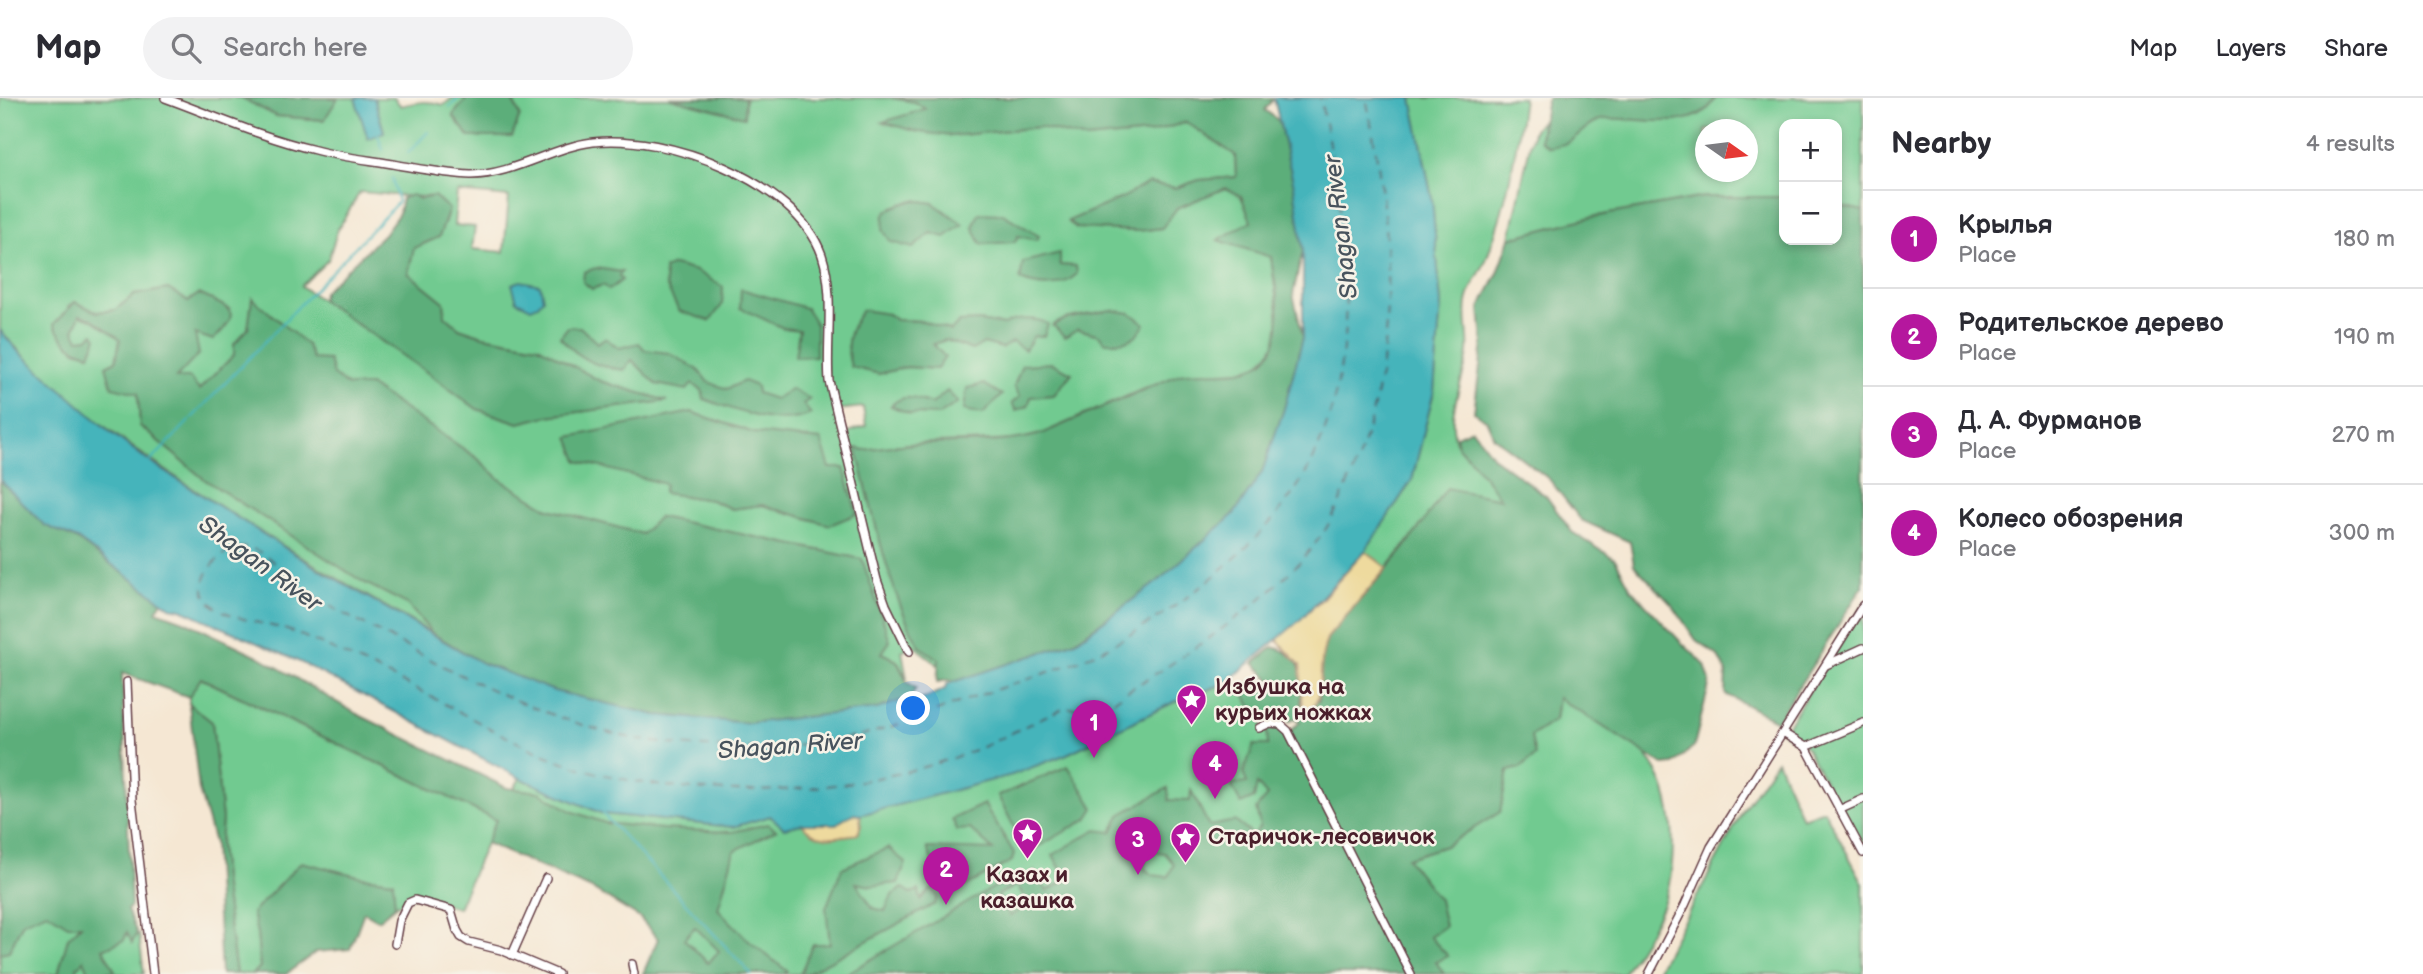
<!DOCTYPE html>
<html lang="en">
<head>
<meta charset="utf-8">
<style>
	body { margin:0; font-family:"Balsamiq Sans",sans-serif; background:#f2f2f3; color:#2b2b33 }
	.controls { position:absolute; right:21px; top:21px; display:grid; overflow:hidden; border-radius:14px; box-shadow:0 4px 10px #0003 }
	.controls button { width:63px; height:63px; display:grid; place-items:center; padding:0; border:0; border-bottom:2px solid #e1e1e2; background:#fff; color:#2b2b33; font:35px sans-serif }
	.compass { position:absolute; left:1695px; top:21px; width:63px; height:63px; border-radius:50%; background:#fff; box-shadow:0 4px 10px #0003; rotate:104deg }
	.you { position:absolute; left:914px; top:611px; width:24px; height:24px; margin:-18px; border:5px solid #fff; border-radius:50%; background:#1a73e8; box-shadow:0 0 0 10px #1a73e833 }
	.badge { display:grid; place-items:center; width:46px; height:46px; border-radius:50%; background:#b5179e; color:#fff; font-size:23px; font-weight:700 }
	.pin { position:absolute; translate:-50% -58px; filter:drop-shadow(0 2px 4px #0008) }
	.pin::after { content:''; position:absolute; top:37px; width:24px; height:21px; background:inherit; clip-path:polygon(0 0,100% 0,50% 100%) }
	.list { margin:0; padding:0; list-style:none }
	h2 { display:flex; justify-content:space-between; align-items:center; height:91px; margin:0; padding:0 28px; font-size:30px }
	h2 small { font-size:23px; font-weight:400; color:#7c7c81 }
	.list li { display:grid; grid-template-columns:46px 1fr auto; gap:21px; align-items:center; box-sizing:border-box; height:98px; padding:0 28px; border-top:2px solid #e1e1e2 }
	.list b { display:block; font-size:26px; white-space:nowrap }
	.list p { margin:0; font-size:23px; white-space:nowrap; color:#7c7c81 }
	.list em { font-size:23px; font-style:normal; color:#7c7c81 }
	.icon { flex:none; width:38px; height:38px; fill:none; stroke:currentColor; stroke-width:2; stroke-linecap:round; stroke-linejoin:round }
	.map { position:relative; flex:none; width:1863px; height:876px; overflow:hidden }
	header { display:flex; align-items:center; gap:42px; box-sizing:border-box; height:98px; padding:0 35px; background:#fff; border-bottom:2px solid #e1e1e2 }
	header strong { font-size:33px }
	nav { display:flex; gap:38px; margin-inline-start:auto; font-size:24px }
	.search { width:490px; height:63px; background:#f2f2f3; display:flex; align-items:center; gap:18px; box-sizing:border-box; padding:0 24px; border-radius:38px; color:#7c7c81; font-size:26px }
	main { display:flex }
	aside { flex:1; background:#fff }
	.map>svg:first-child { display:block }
	.green { fill:#71ca90; stroke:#5e745e; stroke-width:2; fill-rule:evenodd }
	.forest { fill:#5cae7a; stroke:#536652; stroke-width:2; fill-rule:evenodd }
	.sand { fill:#eeda9e; stroke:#9c7c64; stroke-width:2 }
	.water { fill:#44b4bb; stroke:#476a73; stroke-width:2 }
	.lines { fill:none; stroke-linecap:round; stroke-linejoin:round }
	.stream { stroke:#44b4bb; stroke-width:2 }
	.ferry { stroke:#48535d; stroke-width:2; stroke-dasharray:9 7; stroke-linecap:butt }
	.minor-casing { stroke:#643d44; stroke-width:10 }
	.minor { stroke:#fff; stroke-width:7 }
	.labels { text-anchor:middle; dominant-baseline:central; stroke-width:5; stroke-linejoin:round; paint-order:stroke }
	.poi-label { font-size:23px; font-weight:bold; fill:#4a1f2b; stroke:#f7f3e8; text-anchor:start }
	.water-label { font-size:24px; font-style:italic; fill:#48535d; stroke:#f7f3e8 }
</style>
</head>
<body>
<header>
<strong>Map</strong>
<div class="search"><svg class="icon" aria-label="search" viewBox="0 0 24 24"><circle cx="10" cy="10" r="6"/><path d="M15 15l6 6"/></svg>Search here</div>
<nav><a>Map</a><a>Layers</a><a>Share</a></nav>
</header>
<main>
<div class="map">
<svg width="1863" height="876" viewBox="0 0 1863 876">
	<rect width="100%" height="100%" fill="#f7f3e8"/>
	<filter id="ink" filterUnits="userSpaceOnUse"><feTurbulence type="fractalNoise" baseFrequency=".0143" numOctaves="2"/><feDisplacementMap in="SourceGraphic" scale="14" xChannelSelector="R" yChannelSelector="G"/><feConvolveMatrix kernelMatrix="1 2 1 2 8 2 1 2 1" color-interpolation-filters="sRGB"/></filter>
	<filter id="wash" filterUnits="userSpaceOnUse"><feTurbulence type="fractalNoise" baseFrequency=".00686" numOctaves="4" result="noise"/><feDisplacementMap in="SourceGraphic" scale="28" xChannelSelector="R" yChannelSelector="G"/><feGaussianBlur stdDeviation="1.57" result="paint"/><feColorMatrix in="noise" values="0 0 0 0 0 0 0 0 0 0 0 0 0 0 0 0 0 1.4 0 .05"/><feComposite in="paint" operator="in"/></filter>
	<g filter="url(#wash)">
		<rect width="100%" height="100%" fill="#f5e7d3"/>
		<!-- green -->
		<g class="green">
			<path d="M0 0H242L276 18 323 22 338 0H355L368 40 384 33 374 0H394L401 8C416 4 428 2 444 7L452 0H467L453 18 469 39 512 38 520 17 511 0H670L744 19 745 0H891L915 4 926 11 884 25 952 38 1040 29 1086 41 1150 35 1186 24 1235 57 1236 79 1199 82 1176 90 1148 85 1122 100 1068 124 1077 130 1138 133 1161 130 1177 110 1225 90 1241 98 1252 123 1219 142 1271 159 1279 221 1278 240 1272 252 1259 266 1241 273 1220 274 1150 288 1041 336 1018 342 907 346 865 352 889 471 919 547 939 561V568L913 547 902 553 907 581 897 563 882 555 872 495 862 461 659 419 642 436 549 411 501 382 477 360 370 288H348L333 277 312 261 253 200 248 231 234 246V257L198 293 175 281 195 235 229 211 199 196 188 203 168 191 134 197 115 212 97 214 75 204 68 209 74 252 90 256 93 249 88 240 79 241 74 233 80 217 92 221 121 241 116 263 106 268 138 295 140 328 204 381 363 484 408 506 432 535C361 495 291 454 223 410 143 359 63 304 0 232ZM360 94C380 95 417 101 434 98L449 111 439 139 414 150 408 175 444 204 445 218 459 230 483 238 538 248 600 283 665 303 547 318 519 325 477 311 425 273 301 188 328 162 338 131ZM457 94 509 99 504 154 472 151 475 129 454 127ZM914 102 933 105 945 138 931 135 893 109ZM1111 212 1099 237 1078 231 1053 228 1065 221ZM888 216 896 222 923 223 951 233 978 223 1004 227 1002 250 984 245 972 252 946 242 933 246 937 271 907 269 879 276ZM863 309 866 328 843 336 836 312ZM691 314 754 335 786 340 830 370V427L762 407 732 411 711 402 664 395Z"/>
			<path d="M1412 0H1523C1517 53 1506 107 1488 157 1483 172 1472 185 1468 200 1463 217 1470 236 1468 254 1465 282 1443 319 1458 348 1461 354 1468 358 1473 363 1483 376 1492 389 1502 402L1417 433 1387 470 1365 453 1412 382 1434 293 1441 206 1432 101Z"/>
			<path d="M1716 0H1863V113L1837 107V26H1784V99H1704L1592 119 1510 140 1533 33 1542 22 1540 42 1569 44C1578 35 1592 23 1605 21 1640 16 1695 38 1716 0ZM1706 32H1748V74H1706Z"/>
			<polygon points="1863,507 1863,755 1806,649 1783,635"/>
			<polygon points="200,580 496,722 520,680 603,716 733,729 770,718 784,730 853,715 860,717 1012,676 1067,656 1172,605 1226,585 1241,591 1270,639 1396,876 643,876 658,841 640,820 592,791 486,745 458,810 415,797 395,808 392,783 363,779 252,815 257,835 260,869 253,876 236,876 223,782 220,746 222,721 212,624 189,606 189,599"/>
			<path d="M1558 600C1584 616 1615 631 1639 651 1677 682 1680 764 1663 806 1653 831 1637 854 1623 876H1444L1436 864 1448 858 1429 839 1439 802 1407 760 1445 748 1500 714 1508 672 1531 638 1555 622Z"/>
			<polygon points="1777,662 1802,720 1824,712 1863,785 1863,876 1655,876 1745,709"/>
			<polygon points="123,806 131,840 139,837 144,876 0,876 0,855 9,853 23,824 56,808"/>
		</g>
		<!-- forest -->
		<g class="forest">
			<polygon points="242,0 338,0 324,22 276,18"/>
			<polygon points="467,0 511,0 520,17 512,39 469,39 453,17"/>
			<polygon points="670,0 745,0 744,19"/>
			<path d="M891 0H1274L1265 12 1279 23 1294 88 1303 152 1293 196 1303 239 1284 311 1262 374 1234 416 1157 484 1075 543 956 584 948 582 937 584 939 561C932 557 922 552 918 545 887 490 873 412 856 350L865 352C924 339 984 352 1041 336L1180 276C1200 272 1219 276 1239 273 1296 265 1276 197 1271 159L1218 142 1251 123 1241 98 1225 90 1177 110 1162 130 1138 133 1077 130 1068 123 1122 100 1148 85 1176 90 1199 82 1236 79 1235 57 1186 24 1150 35 1086 41 1040 29 952 38 918 34 883 24 925 11 915 4Z"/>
			<path d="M1547 0H1716C1695 37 1640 18 1606 21 1591 22 1581 36 1570 43 1565 47 1556 48 1549 49L1540 42Z"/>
			<polygon points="412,97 420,101 434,98 449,111 439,139 414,150 408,175 444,204 445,218 459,230 483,238 538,248 600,283 667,303 547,318 519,325 477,311 425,273 322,202 323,194 384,136 399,115 402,100"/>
			<polygon points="1704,99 1784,99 1784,142 1837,142 1837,107 1863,113 1863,488 1777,623 1725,596 1726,573 1717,557 1696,542 1673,508 1634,467 1630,444 1581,422 1549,381 1494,339 1487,323 1474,314 1483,245 1480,210 1498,175 1510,140 1592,119"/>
			<polygon points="914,102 933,105 963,126 945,139 931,135 913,150 891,144 883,132 884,116 893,109"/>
			<polygon points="979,115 1003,116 1039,138 1036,142 1018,138 1015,144 981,146 973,129"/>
			<path d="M1060 155V167L1076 168 1077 176C1061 191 1039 190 1020 182L1023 164Z"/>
			<polygon points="673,167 696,173 723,189 722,207 710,223 679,213 666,188 664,171"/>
			<polygon points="596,170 622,174 619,178 622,182 609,192 603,187 592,191 583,184 584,174"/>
			<path d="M168 191 188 203 199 196C230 211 245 212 213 242L195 236 199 256 176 280H190L199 292 234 257V246L248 231 252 200 307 247 313 261 329 262 333 277 348 288H370L477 360 501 382 549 411 642 436 659 419 862 461 890 543 882 555 897 563 907 584 916 590 911 599 877 611 749 625 656 617 554 593 482 565 432 535 407 506 363 484 204 381 140 328 138 295 112 289 106 268 116 263 120 241 92 221 80 217 74 233 79 241 88 240 94 235 97 240 90 256C72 252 62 243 54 226L75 204 97 214 115 212 134 197Z"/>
			<polygon points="741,191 806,210 816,227 816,258 795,259 799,232 783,230 740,210"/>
			<path d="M862 212 888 216 896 222 923 223 951 233 959 224 978 223 1004 227C1013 220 1037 219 1048 226L1044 238H1034L1025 252 1012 244 1002 250 984 245 972 252 946 242 933 246 945 259 937 271 907 269 879 276 851 269C845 246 847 233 862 212Z"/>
			<path d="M1111 212 1130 215 1145 226C1133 245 1126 244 1105 244L1099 237 1078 231 1065 239 1053 227 1065 221Z"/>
			<path d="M568 229H580L597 245 605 240 619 250 639 245 645 252 669 255 697 271 708 284 727 291 744 283 756 288 757 295 775 301 791 291 810 301 803 306 811 316C777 331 738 313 704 301L702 292 692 286 687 292 656 286 632 262 624 272C593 268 581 262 560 239Z"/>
			<polygon points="1052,265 1072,275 1054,297 1031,299 1028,308 1016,313 1012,305 1020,299 1014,288 1022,267"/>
			<polygon points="984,286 1002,297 983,316 964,312 967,290"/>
			<path d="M947 293 958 304 939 317 910 316 891 308C903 294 916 301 932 306Z"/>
			<polygon points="691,314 754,335 821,342 830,370 844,370 857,416 830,427 762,407 732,411 711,402 663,395 665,386 578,363 569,339"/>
			<path d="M1472 331 1494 360 1546 398 1572 434 1615 461 1631 491 1680 543 1705 567 1710 583 1694 648 1674 666 1663 667 1558 600 1555 622 1531 638 1535 658 1520 670 1508 673 1500 714 1445 748 1407 760 1439 802 1445 828 1430 839 1448 858 1436 864 1444 876H846L1018 775 1027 778 1034 773 1047 793 1067 782 1053 757 1095 732 1112 734 1120 717 1168 690 1169 702 1190 703 1191 692 1209 728 1235 723 1254 738 1260 727 1256 711 1267 698 1257 686 1254 700 1241 706 1231 687 1247 685 1243 675 1254 647H1268L1267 633 1271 628H1280L1288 635 1300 624 1294 621 1289 624 1282 612 1260 623 1241 591 1246 586 1258 583 1268 587 1275 586 1254 565 1273 549C1304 558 1304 577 1301 605L1319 603 1322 552 1328 539 1404 451 1447 390 1501 401 1471 362 1458 349 1456 338ZM1157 754 1165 755 1174 766 1168 779 1152 777 1144 770 1147 757ZM1017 787 1028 806 1010 818 998 797Z"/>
			<path d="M0 382 44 427 76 441 162 503 156 513 184 523 258 558 357 616 507 690 540 694 571 713 605 725 663 731 732 734 767 726 776 732 734 753 718 811 750 844 787 873 785 876H643L658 841 640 820 592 791 486 745 496 722 201 580 189 599 122 575 131 808 127 812 137 835 132 845 127 834 124 842 103 851 115 873 90 876 84 862 77 869V876H58L68 840 81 827H68L47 814 23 824 9 853 0 855ZM695 829 719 853 708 865 684 841Z"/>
			<polygon points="189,606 212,624 222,721 220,746 223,782 236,876 221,876 214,745 199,692"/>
			<polygon points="1068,668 1094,710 1087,721 1036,750 1024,748 998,698"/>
			<polygon points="984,706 1014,755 1012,763 952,796 945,795 927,750 993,752 970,731 957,732 952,721"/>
			<polygon points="888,750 906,765 898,785 871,788 856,785 873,810 885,813 892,797 903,790 911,795 919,792 921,802 933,790 938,799 935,806 806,876 800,876 813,846 830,846 826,810 842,770"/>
			<polygon points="301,764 363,779 393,783 395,808 378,822 364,814 350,851 316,854 286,876 253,876 260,869 257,835 252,815"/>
		</g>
		<!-- sand -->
		<g class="sand">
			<path d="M1365 453 1387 470 1328 539C1316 565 1327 592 1310 615L1303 616 1300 567 1276 541 1321 502Z"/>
			<path d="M853 715 860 717 861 727 858 736C835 739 818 746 802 726L836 725Z"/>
		</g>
		<!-- water -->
		<g class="water">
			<polygon points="355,0 374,0 384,34 368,41"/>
			<polygon points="1274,0 1412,0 1432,101 1441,206 1434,293 1412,382 1365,453 1300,522 1226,585 1172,605 1067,656 1012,677 860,717 853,716 836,726 802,726 784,730 770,718 733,729 603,716 520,680 302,565 181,511 170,509 77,441 44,427 0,382 0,232 18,253 109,333 150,364 315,469 482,565 554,593 656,617 749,625 877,611 911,599 921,602 945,591 947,586 1076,543 1157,484 1234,416 1262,374 1284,311 1303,239 1303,152 1294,88"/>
			<polygon points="521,183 540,187 543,201 538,207 531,210 517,203 512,186"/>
		</g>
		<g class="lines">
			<!-- stream -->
			<g class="stream">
				<polyline points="450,9 459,0"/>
				<polyline points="378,37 383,52"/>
				<polyline points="408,55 428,34"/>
				<polyline points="150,364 398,104 392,80"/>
				<polyline points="603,716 751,876"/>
			</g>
			<!-- ferry -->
			<g class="ferry">
				<path d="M1101 630C1100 622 1101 616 1106 610 1115 599 1154 577 1168 568 1223 531 1290 486 1327 429 1336 414 1343 397 1350 381 1402 261 1392 125 1366 0"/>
				<path d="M1101 631C1093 616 1082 608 1065 610 1033 622 1004 641 972 653 886 686 784 698 693 691 645 687 599 678 555 661 515 645 477 623 439 603 401 583 362 565 323 547 311 542 299 536 287 532 267 525 216 520 206 498 198 483 213 463 226 455 252 438 273 464 291 480 301 489 311 496 322 503 344 517 367 528 390 540 465 581 543 620 627 639 701 655 798 653 871 635 908 625 944 610 980 597 1017 584 1054 574 1089 558 1171 520 1279 439 1316 355 1365 241 1344 117 1320 0"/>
			</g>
		</g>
	</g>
	<g filter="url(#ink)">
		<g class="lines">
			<defs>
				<g id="minor">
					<path d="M165 0C214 18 264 40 315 52 342 59 370 62 398 67 422 71 447 76 471 77 513 77 552 49 593 44 665 35 796 83 822 157 835 196 826 242 829 283L877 482 886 507 909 554"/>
					<polyline points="1826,567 1863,550"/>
					<polyline points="127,584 132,702 153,876"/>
					<polyline points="1259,630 1270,625 1280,626 1288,633 1411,876"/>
					<polyline points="1783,635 1806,649 1863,755"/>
					<polyline points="1806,649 1863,625"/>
					<polyline points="1839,712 1863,701"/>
					<polyline points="395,846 399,823 408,805 415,802 451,812 457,832 461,839 469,844 501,852 558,876"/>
					<polyline points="512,857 546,780"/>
					<polyline points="632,866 634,876"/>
					<polyline points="1649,876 1685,807 1711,749 1863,507"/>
				</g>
			</defs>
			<!-- minor casing -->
			<use href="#minor" class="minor-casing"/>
			<!-- minor -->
			<use href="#minor" class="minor"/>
		</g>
	</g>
	<!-- icons -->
	<defs>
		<symbol id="sight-pin" viewBox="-11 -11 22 30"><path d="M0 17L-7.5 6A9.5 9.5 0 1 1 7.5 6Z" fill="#b5179e" stroke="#f7f3e8"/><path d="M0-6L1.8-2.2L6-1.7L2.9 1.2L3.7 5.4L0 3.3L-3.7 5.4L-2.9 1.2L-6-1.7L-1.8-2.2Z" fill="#fff"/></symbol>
	</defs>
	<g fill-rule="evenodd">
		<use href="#sight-pin" x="1174" y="584" width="35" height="47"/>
		<use href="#sight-pin" x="1010" y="718" width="35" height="47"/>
		<use href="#sight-pin" x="1168" y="722" width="35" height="47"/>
	</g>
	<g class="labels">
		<!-- poi labels -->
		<g class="poi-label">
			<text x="1215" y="589">Избушка на<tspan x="1215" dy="26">курьих ножках</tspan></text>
			<text x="1208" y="739">Старичок-лесовичок</text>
			<text x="1027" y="777" text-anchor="middle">Казах и<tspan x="1027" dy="26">казашка</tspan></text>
		</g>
		<!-- water labels -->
		<g class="water-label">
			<text transform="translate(1341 129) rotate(-97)">Shagan River</text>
			<text transform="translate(260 466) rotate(36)">Shagan River</text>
			<text transform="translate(790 648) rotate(-4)">Shagan River</text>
		</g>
	</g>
</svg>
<div class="controls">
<button>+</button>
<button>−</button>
</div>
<svg class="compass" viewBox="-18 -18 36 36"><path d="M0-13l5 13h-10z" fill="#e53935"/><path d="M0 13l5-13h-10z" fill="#7c7c81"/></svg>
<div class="you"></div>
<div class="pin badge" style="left:1094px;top:660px">1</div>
<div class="pin badge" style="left:946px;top:807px">2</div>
<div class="pin badge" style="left:1138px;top:777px">3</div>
<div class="pin badge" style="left:1215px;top:701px">4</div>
</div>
<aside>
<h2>Nearby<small>4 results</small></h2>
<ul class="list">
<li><span class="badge">1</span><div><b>Крылья</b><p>Place</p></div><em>180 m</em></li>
<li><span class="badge">2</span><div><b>Родительское дерево</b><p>Place</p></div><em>190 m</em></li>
<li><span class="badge">3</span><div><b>Д. А. Фурманов</b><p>Place</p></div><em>270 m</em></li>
<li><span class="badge">4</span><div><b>Колесо обозрения</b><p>Place</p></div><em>300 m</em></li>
</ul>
</aside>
</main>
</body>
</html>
